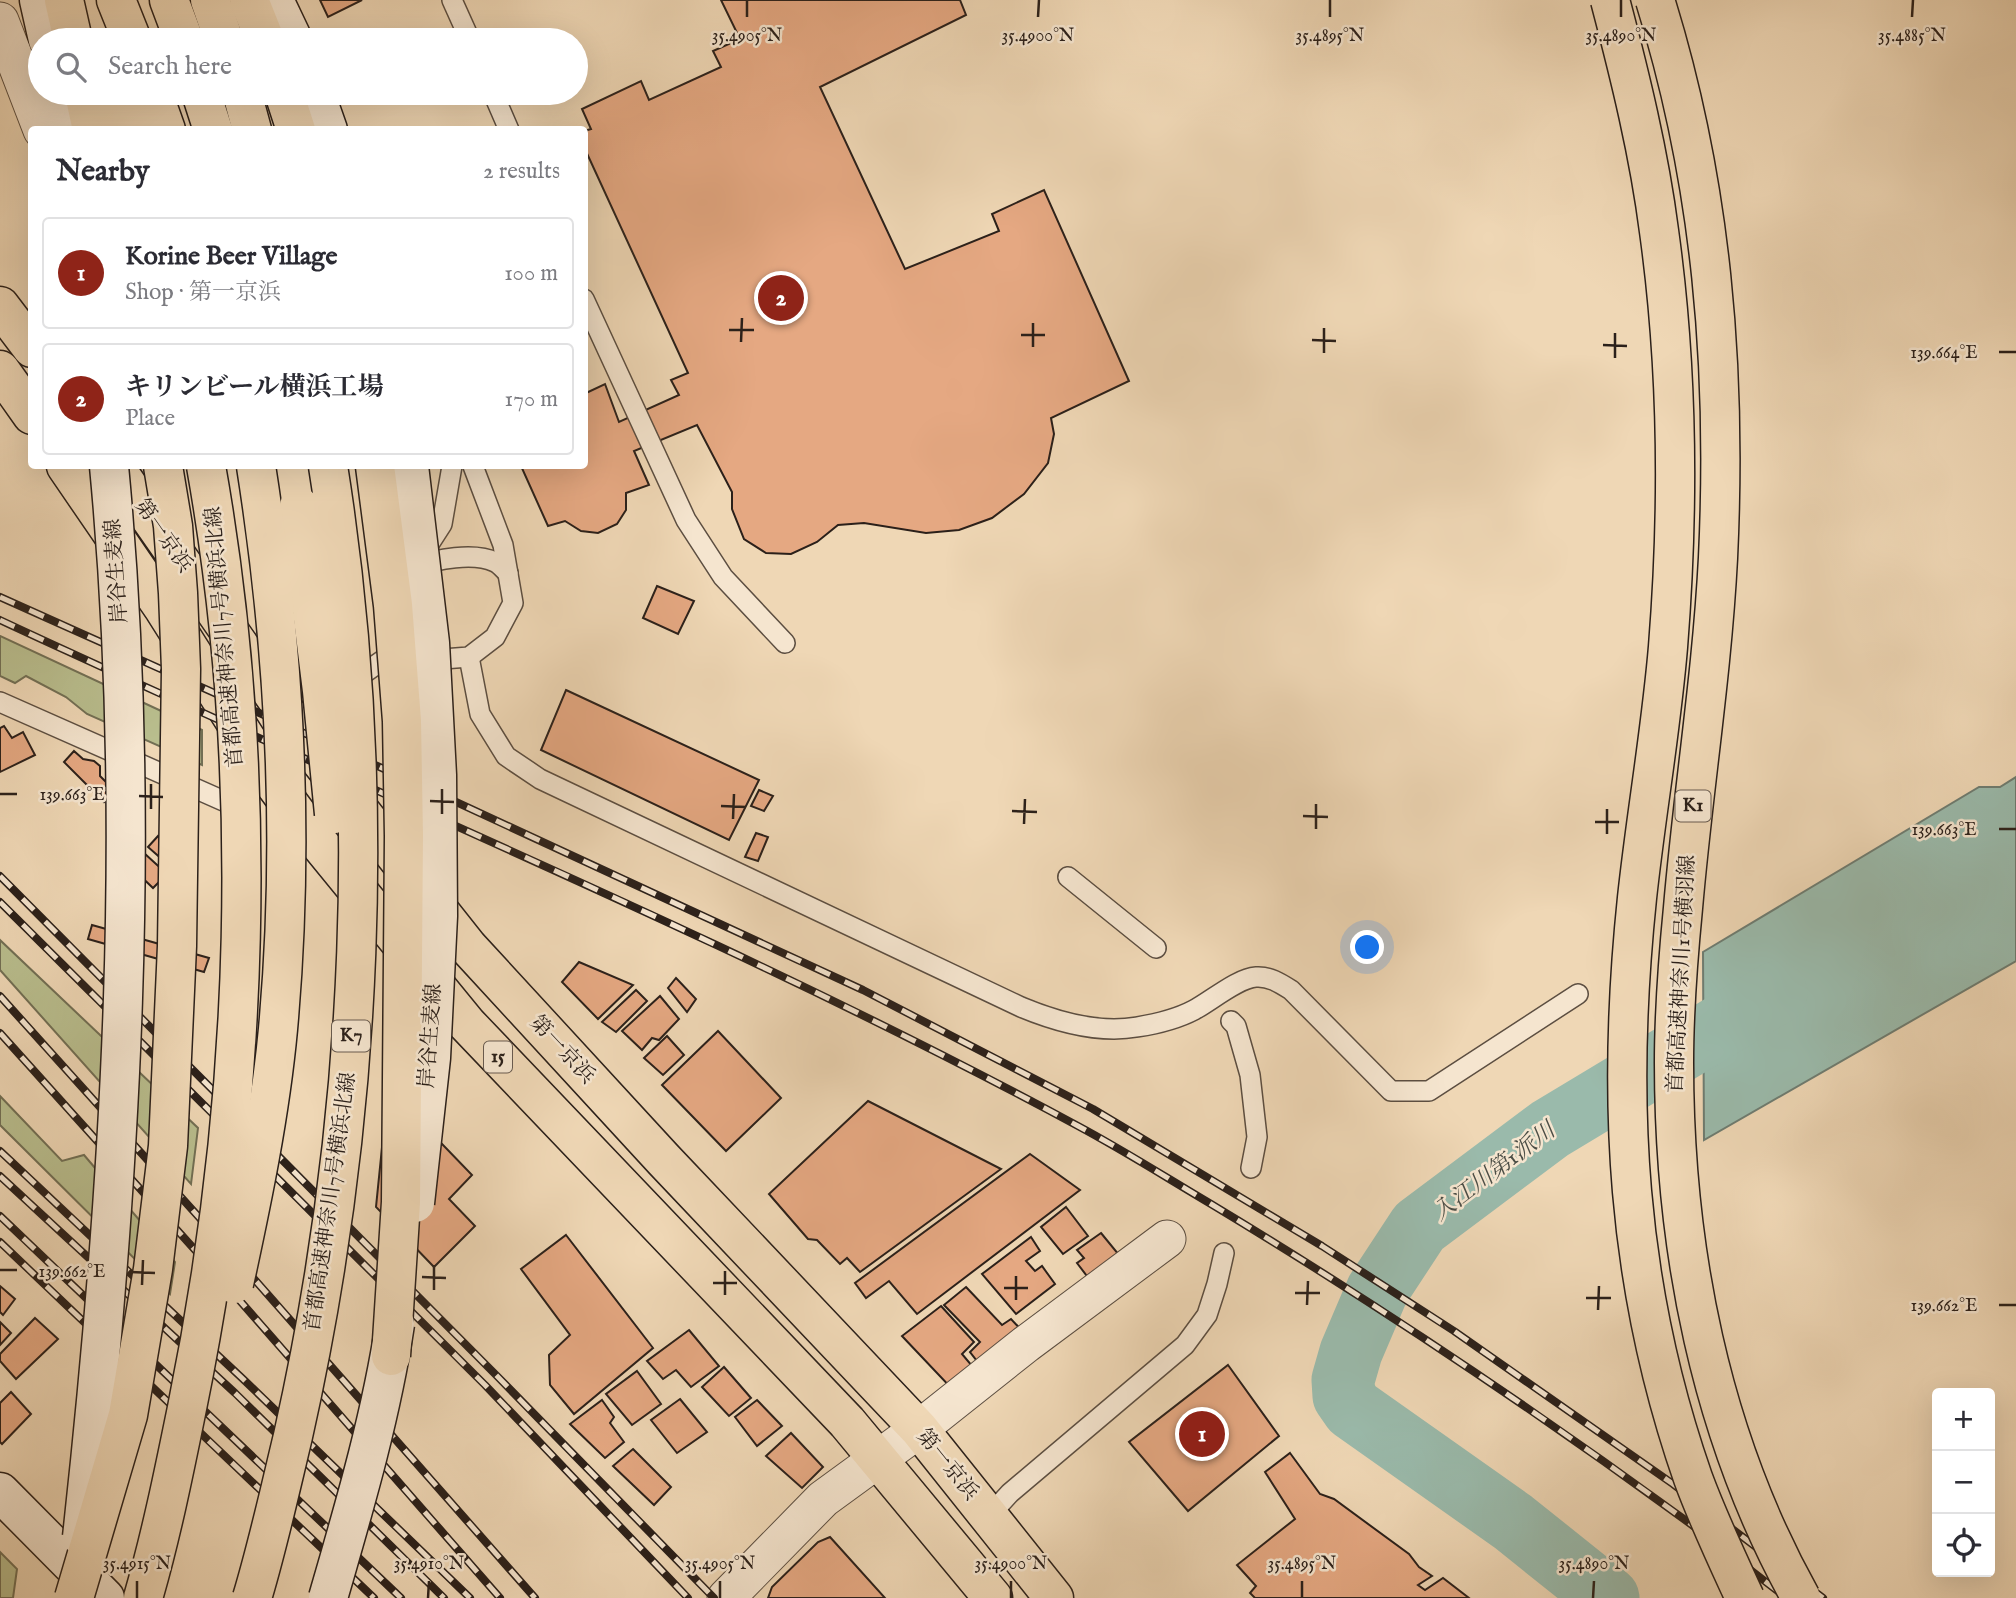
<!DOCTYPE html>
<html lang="en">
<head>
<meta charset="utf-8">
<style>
	body { margin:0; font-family:"IM FELL English","Noto Serif JP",serif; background:#f2f2f3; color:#2b2b33 }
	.controls { position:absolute; right:21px; bottom:21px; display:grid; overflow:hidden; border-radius:7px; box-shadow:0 7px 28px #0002 }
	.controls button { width:63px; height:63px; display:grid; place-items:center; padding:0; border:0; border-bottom:2px solid #e1e1e2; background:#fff; color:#2b2b33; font:35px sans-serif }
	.you { position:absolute; left:1368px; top:948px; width:24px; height:24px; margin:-18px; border:5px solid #fff; border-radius:50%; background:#1a73e8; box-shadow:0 0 0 10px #1a73e833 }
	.badge { display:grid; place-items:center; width:46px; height:46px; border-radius:50%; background:#8f2418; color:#fff; font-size:23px; font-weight:700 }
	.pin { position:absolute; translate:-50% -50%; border:4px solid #fff; box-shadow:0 2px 7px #0006 }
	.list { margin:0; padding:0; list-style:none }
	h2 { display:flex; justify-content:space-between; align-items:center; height:91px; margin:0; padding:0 28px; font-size:30px }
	h2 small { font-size:23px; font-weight:400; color:#7c7c81 }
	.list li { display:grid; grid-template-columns:46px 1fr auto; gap:21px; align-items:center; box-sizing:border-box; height:112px; margin:0 14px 14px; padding:0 14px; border:2px solid #e1e1e2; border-radius:7px }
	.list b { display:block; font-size:26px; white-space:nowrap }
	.list p { margin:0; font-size:23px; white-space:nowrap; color:#7c7c81 }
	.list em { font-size:23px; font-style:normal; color:#7c7c81 }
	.icon { flex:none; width:38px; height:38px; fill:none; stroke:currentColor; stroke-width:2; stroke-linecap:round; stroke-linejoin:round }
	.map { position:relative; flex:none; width:2016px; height:1598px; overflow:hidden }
	.search { position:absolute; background:#fff; box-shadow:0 7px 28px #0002; left:28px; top:28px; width:560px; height:77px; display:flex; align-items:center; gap:18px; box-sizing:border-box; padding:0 24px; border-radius:38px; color:#7c7c81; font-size:26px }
	.panel { position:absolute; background:#fff; box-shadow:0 7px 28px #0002; left:28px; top:126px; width:560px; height:343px; border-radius:7px }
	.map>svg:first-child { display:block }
	.green { fill:#b9be8e; stroke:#726f54; stroke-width:2 }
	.water { fill:#9abaab; stroke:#6e7c71; stroke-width:2 }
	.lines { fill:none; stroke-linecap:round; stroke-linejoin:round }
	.river { stroke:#9abaab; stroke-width:63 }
	.building { fill:#e5a882; stroke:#2b201a; stroke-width:2 }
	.lane-casing { stroke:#5c4e41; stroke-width:22 }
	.street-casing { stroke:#5c4e41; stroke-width:39 }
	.secondary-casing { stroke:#2b201a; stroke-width:41 }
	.highway-casing { stroke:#2b201a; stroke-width:41 }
	.lane { stroke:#f5e5cf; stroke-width:19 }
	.street { stroke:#f5e5cf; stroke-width:37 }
	.secondary { stroke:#f5e5cf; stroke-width:38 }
	.highway { stroke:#efd7b5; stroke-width:38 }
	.rail-casing { stroke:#2b201a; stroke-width:8 }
	.rail { stroke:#f5e5cf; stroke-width:5; stroke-dasharray:16; stroke-linecap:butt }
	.secondary-bridge-casing { stroke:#2b201a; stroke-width:41; stroke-linecap:butt }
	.highway-bridge-casing { stroke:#2b201a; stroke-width:41; stroke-linecap:butt }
	.secondary-bridge { stroke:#f5e5cf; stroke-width:38 }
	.highway-bridge { stroke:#efd7b5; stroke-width:38 }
	.ticks { fill:none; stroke:#2b201a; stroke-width:2.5 }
	.labels { text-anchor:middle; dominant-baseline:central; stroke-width:5; stroke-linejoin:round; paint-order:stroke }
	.shield { fill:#f5e5cf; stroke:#685b50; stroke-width:2 }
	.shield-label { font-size:19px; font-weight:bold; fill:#2b201a }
	.street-label { font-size:21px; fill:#2b201a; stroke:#f5e5cf }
	.water-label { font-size:23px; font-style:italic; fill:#4c4e46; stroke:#f5e5cf }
	.ticks-label { font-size:18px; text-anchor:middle; fill:#2b201a; stroke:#f5e5cf; stroke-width:5; stroke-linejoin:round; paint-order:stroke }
</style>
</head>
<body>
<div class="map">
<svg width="2016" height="1598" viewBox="0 0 2016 1598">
	<rect width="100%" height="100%" fill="#efd7b5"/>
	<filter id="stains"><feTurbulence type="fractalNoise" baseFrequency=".00286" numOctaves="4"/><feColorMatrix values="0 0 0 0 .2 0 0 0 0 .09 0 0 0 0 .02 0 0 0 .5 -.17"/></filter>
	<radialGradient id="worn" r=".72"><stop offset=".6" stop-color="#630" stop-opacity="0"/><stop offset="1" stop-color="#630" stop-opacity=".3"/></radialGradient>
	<!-- green -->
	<g class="green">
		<polygon points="0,636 202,730 202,765 87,714 66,697 26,676 15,683 0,676"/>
		<polygon points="0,940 198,1128 191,1184 0,970"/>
		<polygon points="0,1096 62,1161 84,1155 175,1262 170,1294 0,1125"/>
		<polygon points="0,1552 17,1569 13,1598 0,1598"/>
	</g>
	<!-- water -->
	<polygon class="water" points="2016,777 2016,961 1704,1140 1703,952 1979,787 2000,787"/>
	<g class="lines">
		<!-- river -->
		<polyline class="river" points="1608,1598 1513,1522 1353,1409 1344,1396 1343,1380 1351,1352 1377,1291 1419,1227 1550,1129 1776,993"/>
	</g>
	<!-- building -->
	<g class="building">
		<polygon points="320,0 362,0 328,17"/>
		<polygon points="721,0 960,0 966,15 820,87 905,269 999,231 992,214 1044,190 1129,381 1051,418 1054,434 1048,463 1024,494 992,518 959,530 926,533 864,523 838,525 817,542 791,554 766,553 744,539 732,509 732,492 697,425 634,451 649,485 626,493 626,510 617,524 598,533 581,531 565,521 548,526 521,466 584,466 584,394 605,384 619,422 679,395 671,380 688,373 584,147 584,131 591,129 582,109 641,81 649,100 721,67 713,51 740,39"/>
		<polygon points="657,586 694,601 678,634 643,618"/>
		<polygon points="566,690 759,780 729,840 541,750"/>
		<polygon points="4,726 12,738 23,732 35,755 0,772 0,728"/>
		<polygon points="74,751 83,759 94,761 100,766 100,776 115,791 104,802 64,762"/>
		<polygon points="759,790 773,796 764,811 751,806"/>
		<polygon points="756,833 768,837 758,861 745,857"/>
		<polygon points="158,836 173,850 164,861 148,847"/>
		<polygon points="144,853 167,874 153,888 131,867"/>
		<polygon points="92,925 209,958 204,972 88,939"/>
		<polygon points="579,962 633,985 598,1019 562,982"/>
		<polygon points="676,978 696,999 687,1012 668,988"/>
		<polygon points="636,990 647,1001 616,1032 602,1022"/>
		<polygon points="660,996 679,1019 659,1040 652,1038 642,1050 622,1031"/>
		<polygon points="718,1031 781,1098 726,1151 662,1085"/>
		<polygon points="667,1036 684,1055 663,1075 644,1058"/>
		<polygon points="388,1088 472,1175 449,1199 475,1226 434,1267 376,1207"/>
		<polygon points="868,1101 1001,1169 860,1272 847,1258 840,1264 817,1240 808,1239 769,1194"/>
		<polygon points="1030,1154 1080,1190 917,1314 889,1281 866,1298 855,1283"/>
		<polygon points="1066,1207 1088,1236 1063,1254 1041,1227"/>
		<polygon points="1101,1233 1124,1261 1093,1284 1077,1263 1084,1258 1077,1250"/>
		<polygon points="566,1235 653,1348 574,1414 550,1385 549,1355 570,1335 521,1269"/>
		<polygon points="1031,1237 1040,1251 1026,1261 1035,1271 1042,1266 1055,1284 1016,1314 982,1274"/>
		<polygon points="0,1286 15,1299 3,1315 0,1312"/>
		<polygon points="966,1287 1002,1325 1011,1319 1026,1335 984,1370 970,1352 980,1342 944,1305"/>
		<polygon points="941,1306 974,1342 962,1354 978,1373 954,1391 902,1336"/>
		<polygon points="35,1318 58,1339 16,1379 0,1361 0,1354"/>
		<polygon points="0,1322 11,1333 0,1345"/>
		<polygon points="689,1330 719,1366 691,1387 676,1370 663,1379 647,1361"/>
		<polygon points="1228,1365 1279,1436 1188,1511 1129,1442"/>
		<polygon points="724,1367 751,1398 729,1416 702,1387"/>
		<polygon points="637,1371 661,1404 632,1425 606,1394"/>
		<polygon points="11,1392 31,1414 2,1444 0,1442 0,1403"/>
		<polygon points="680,1399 707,1432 677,1453 651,1420"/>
		<polygon points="602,1400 614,1417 610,1423 624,1442 605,1458 570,1424"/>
		<polygon points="757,1400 782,1426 757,1446 735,1417"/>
		<polygon points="791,1433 823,1467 802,1488 766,1456"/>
		<polygon points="633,1449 671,1487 654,1505 613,1466"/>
		<polygon points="1290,1453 1320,1494 1334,1499 1409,1554 1419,1567 1432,1576 1418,1585 1425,1590 1443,1578 1469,1598 1255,1598 1250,1593 1256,1586 1237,1565 1295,1519 1265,1472"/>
		<polygon points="830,1537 885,1598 768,1598 772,1587 818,1542"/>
	</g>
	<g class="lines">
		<defs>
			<g id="lane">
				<polyline points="452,0 470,40"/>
				<polyline points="493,93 509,130"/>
				<polyline points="584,299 686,520 723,577 785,643"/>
				<polyline points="422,555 442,524 452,466"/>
				<path d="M415 567C436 559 474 552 495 562 500 564 504 570 508 573"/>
				<polyline points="429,650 443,659 469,657 495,637 513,603 503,545 473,466"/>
				<path d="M469 657 480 714 506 756 540 779 1021 1007C1057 1022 1098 1034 1137 1027 1156 1024 1177 1019 1194 1010 1211 1001 1238 978 1256 977 1269 976 1280 983 1291 990L1391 1091H1429L1578 994"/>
				<polyline points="350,683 400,648"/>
				<polyline points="0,702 244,810"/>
				<polyline points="1068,877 1156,948"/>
				<polyline points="1231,1021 1236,1026 1250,1075 1257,1137 1251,1168"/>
				<polyline points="988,1517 1010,1493 1185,1345 1207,1315 1217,1284 1224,1253"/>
			</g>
			<g id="street">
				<polyline points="0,21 42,130"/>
				<polyline points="726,1598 823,1499 919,1429 1026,1344 1167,1239"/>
			</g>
			<g id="secondary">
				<polyline points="39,0 48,40"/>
				<polyline points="274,0 293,40"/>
				<polyline points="59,93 66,130"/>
				<polyline points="315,93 328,130"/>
				<polyline points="0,1492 105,1598"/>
			</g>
			<g id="highway">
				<polyline points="64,0 73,40"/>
				<polyline points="116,0 132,40"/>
				<polyline points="169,0 184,40"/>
				<polyline points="210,0 224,40"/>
				<polyline points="249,0 265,40"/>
				<polyline points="84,93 92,130"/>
				<polyline points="120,93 130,130"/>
				<polyline points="153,93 166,130"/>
				<polyline points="201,93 213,130"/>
				<polyline points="242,93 252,130"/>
				<polyline points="284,93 296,130"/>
				<polyline points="0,306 32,348"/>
				<polyline points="0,370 32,415"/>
				<polyline points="66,466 164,609 276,786 314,837 467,1024 847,1422 993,1598"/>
				<polyline points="114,466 315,754 468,947 664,1160 919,1429 1054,1598"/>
				<polyline points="291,466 299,506"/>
			</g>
		</defs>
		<!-- lane casing -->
		<use href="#lane" class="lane-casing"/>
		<!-- street casing -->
		<use href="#street" class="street-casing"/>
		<!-- secondary casing -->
		<use href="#secondary" class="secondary-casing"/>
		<!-- highway casing -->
		<use href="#highway" class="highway-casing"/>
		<!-- lane -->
		<use href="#lane" class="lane"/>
		<!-- street -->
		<use href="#street" class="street"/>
		<!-- secondary -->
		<use href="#secondary" class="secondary"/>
		<!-- highway -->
		<use href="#highway" class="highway"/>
		<defs>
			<g id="rail">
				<polyline points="0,597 402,777 863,990 1093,1109 1322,1246 1454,1331 1673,1484 1823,1598"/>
				<path d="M0 620C360 788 728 937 1078 1126 1123 1150 1167 1178 1211 1204 1372 1301 1529 1406 1681 1517 1717 1543 1751 1571 1787 1598"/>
				<polyline points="0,876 496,1375 714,1598"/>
				<polyline points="0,902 485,1385 688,1598"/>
				<polyline points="0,996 233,1255 535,1598"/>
				<polyline points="0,1033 213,1270 500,1598"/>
				<polyline points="0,1151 243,1379 470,1598"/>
				<polyline points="0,1176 235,1393 444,1598"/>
				<polyline points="0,1216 401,1598"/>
				<polyline points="0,1242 374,1598"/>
			</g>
		</defs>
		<!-- rail casing -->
		<use href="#rail" class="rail-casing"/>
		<!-- rail -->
		<use href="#rail" class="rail"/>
		<defs>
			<g id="secondary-bridge">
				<polyline points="409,466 430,643 437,775 438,916 431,1058 415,1203"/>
				<path d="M82 1537C121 1183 143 822 109 466"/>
				<path d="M328 1598C354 1508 381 1417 395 1324"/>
			</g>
			<g id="highway-bridge">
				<path d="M1610 0C1630 76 1649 153 1659 231 1678 368 1679 509 1668 647 1661 731 1646 814 1637 898 1616 1099 1626 1286 1693 1478 1708 1519 1727 1559 1745 1598"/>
				<path d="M1655 0C1712 183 1727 368 1718 558 1712 675 1693 791 1683 908 1678 959 1674 1011 1674 1063 1674 1248 1710 1435 1801 1598"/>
				<polyline points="375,466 393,605 402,721 404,836 401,1202 391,1356"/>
				<polyline points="299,506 322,691 334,814"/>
				<path d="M234 1284C252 1201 270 1115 278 1029 295 842 285 651 256 466"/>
				<polyline points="74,1598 128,1415 153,1269 168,1146 177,946 181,669 178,593 173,526 163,466"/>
				<path d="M143 1598C161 1536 174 1472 187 1408 250 1100 261 776 206 466"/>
				<path d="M252 1598C268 1545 280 1490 293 1436 364 1120 379 786 328 466"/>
			</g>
		</defs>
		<!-- secondary-bridge casing -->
		<use href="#secondary-bridge" class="secondary-bridge-casing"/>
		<!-- highway-bridge casing -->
		<use href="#highway-bridge" class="highway-bridge-casing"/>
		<!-- secondary-bridge -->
		<use href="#secondary-bridge" class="secondary-bridge"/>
		<!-- highway-bridge -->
		<use href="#highway-bridge" class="highway-bridge"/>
	</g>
	<!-- ticks -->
	<path class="ticks" d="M747 17V0M1038 17 1039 0M1330 17V0M1621 17V0M1912 17 1913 0M729 330H754M1021 335H1045M1312 340 1336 341M741 342 742 318M1603 345 1627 346M1033 347V323M1999 352H2016M1324 353V328M1615 358V333M0 794H17M139 796 163 797M430 801 454 802M721 806 746 807M151 809V784M1012 811 1037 812M442 814V789M1303 816 1328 817M733 819 734 794M1595 822H1619M1024 824 1025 799M1316 829V804M1999 829H2016M1607 834V809M0 1270H17M130 1272 155 1273M422 1277 446 1278M713 1283H737M142 1285 143 1260M1004 1288H1028M434 1290V1265M1295 1293H1320M725 1295V1271M1586 1298H1611M1016 1300V1276M1307 1305 1308 1281M1999 1305H2016M1598 1310 1599 1286M137 1598V1581M428 1598 429 1581M720 1598V1581M1011 1598V1581M1302 1598V1581M1593 1598 1594 1581"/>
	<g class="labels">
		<!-- shield labels -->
		<g class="shield">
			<rect x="1675.5" y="790.5" width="35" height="31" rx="5"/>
			<rect x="332" y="1020.5" width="38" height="31" rx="5"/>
			<rect x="484" y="1041.5" width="28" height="31" rx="5"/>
		</g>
		<g class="shield-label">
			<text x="1693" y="806">K1</text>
			<text x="351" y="1036">K7</text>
			<text x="498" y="1057">15</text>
		</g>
		<!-- street labels -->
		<g class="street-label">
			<text transform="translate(163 536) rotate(55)">第一京浜</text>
			<text transform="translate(117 571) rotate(-94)">岸谷生麦線</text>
			<text transform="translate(225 637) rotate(-95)">首都高速神奈川7号横浜北線</text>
			<text transform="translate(1682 974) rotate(-87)">首都高速神奈川1号横羽線</text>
			<text transform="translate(431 1036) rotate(-86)">岸谷生麦線</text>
			<text transform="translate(562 1050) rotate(47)">第一京浜</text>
			<text transform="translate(331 1202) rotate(-82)">首都高速神奈川7号横浜北線</text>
			<text transform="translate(947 1465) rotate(51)">第一京浜</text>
		</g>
		<!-- water labels -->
		<g class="water-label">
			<text transform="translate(1494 1172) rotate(-37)">入江川第1派川</text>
		</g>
	</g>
	<g class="ticks-label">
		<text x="747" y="41">35.4905°N</text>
		<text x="1038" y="41">35.4900°N</text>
		<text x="1330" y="41">35.4895°N</text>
		<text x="1621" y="41">35.4890°N</text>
		<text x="1912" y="41">35.4885°N</text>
		<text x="1944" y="358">139.664°E</text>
		<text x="72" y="800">139.663°E</text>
		<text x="1944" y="835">139.663°E</text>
		<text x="72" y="1277">139.662°E</text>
		<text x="1944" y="1311">139.662°E</text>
		<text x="137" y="1569">35.4915°N</text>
		<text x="429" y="1569">35.4910°N</text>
		<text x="720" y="1569">35.4905°N</text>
		<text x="1011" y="1569">35.4900°N</text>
		<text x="1302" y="1569">35.4895°N</text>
		<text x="1594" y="1569">35.4890°N</text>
	</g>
	<rect width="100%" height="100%" filter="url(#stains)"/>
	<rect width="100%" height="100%" fill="url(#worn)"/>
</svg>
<div class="controls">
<button>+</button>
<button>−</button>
<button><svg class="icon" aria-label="locate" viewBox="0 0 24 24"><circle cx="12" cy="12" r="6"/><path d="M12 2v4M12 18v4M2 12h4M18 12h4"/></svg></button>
</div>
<div class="you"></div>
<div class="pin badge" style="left:1202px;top:1434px">1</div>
<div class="pin badge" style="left:781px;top:298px">2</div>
<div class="search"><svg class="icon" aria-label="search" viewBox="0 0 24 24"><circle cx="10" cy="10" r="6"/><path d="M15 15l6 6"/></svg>Search here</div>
<section class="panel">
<h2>Nearby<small>2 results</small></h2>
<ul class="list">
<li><span class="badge">1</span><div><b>Korine Beer Village</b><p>Shop · 第一京浜</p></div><em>100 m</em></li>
<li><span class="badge">2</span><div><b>キリンビール横浜工場</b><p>Place</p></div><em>170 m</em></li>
</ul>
</section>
</div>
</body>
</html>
